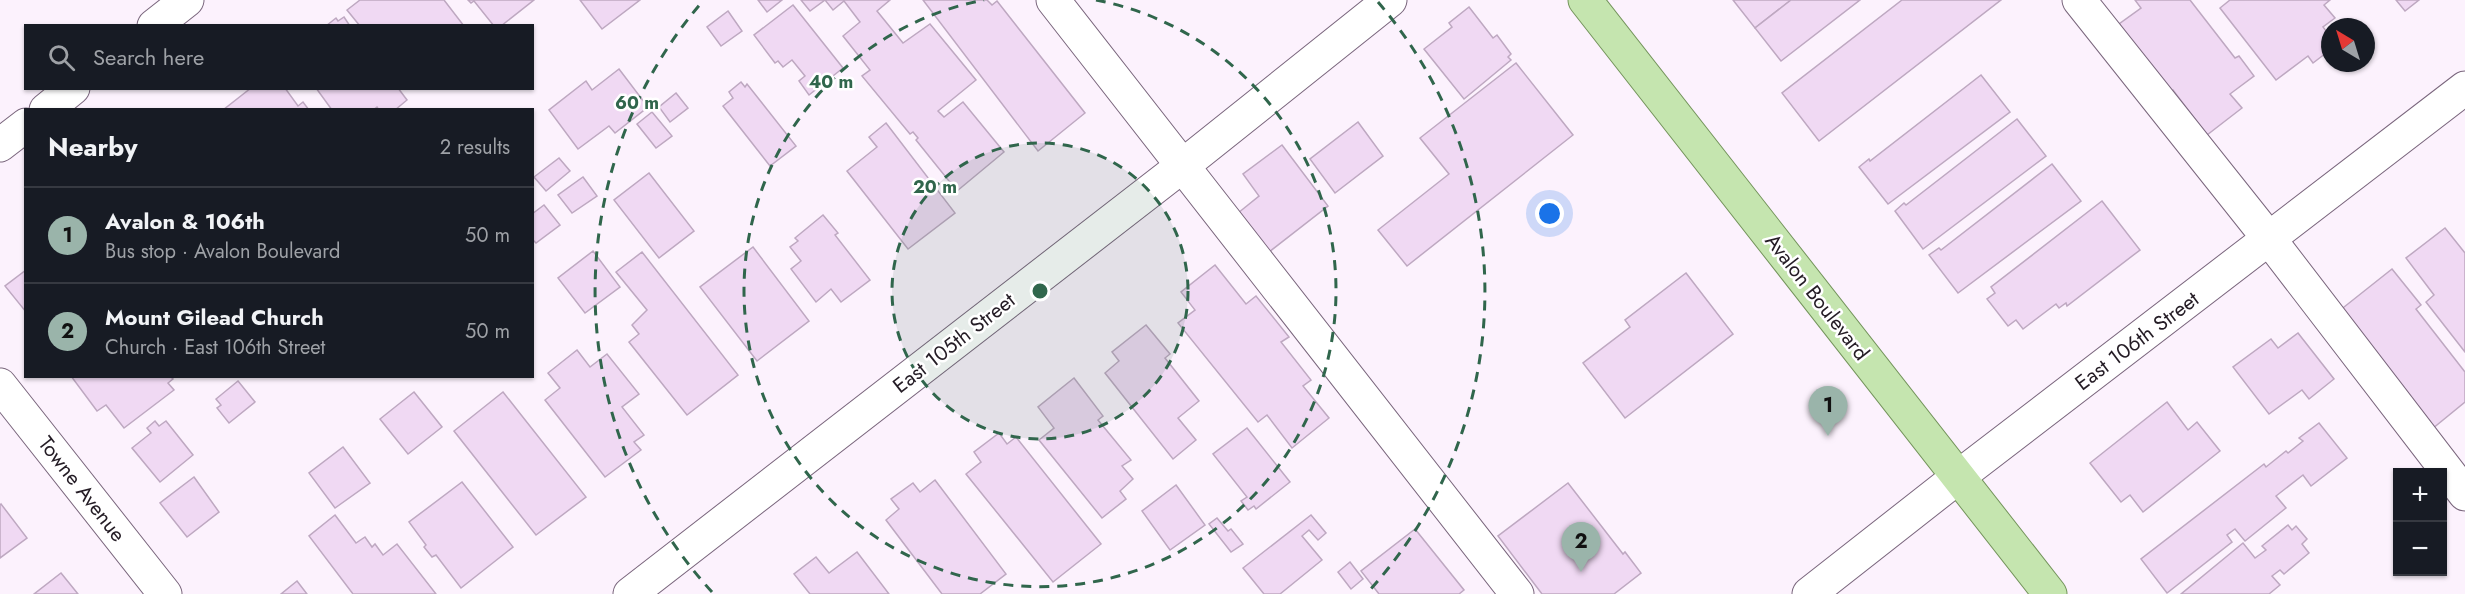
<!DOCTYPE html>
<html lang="en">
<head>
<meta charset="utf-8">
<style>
	body { margin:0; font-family:Jost,sans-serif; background:#20242c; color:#f1f3f6 }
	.controls { position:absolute; right:18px; bottom:18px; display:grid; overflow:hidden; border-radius:0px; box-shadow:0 2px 4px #0004 }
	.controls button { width:54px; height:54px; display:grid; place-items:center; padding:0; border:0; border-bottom:2px solid #363941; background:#171b24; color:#f1f3f6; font:30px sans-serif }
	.compass { position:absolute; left:2321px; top:18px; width:54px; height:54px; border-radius:50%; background:#171b24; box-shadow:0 2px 4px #0004; rotate:322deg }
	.you { position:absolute; left:1550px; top:214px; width:21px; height:21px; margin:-15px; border:4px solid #fff; border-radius:50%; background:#1a73e8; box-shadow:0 0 0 9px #1a73e833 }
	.badge { display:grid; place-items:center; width:39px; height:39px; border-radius:50%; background:#9ab4aa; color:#111; font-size:20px; font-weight:700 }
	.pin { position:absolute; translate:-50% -50px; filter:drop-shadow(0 2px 3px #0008) }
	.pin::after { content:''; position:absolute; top:32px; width:21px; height:18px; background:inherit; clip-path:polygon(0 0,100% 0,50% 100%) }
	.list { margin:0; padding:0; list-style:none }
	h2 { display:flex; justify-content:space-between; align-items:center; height:78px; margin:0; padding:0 24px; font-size:26px }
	h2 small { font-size:20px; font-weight:400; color:#9ea1a6 }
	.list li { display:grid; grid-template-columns:39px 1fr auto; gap:18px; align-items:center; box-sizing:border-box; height:96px; padding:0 24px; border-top:2px solid #363941 }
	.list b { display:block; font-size:22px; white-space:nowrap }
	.list p { margin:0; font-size:20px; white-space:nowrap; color:#9ea1a6 }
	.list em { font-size:20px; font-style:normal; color:#9ea1a6 }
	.icon { flex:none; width:33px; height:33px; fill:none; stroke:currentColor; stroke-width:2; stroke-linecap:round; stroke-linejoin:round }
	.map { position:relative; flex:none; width:2465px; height:594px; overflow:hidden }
	.search { position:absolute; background:#171b24; box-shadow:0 2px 4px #0004; left:24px; top:24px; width:510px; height:66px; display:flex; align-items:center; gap:15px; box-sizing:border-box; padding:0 21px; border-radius:0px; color:#9ea1a6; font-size:22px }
	.panel { position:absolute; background:#171b24; box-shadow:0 2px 4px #0004; left:24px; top:108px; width:510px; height:270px; border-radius:0px }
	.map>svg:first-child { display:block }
	.building { fill:#f0d9f3; stroke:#bea8c1; stroke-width:1.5 }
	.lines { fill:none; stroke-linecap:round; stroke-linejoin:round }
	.minor-casing { stroke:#7a667d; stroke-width:35 }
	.major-casing { stroke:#74945c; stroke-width:35 }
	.minor { stroke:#fff; stroke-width:33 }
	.major { stroke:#c5e5af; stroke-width:33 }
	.ring { fill:none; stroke:#30664c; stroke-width:3; stroke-dasharray:10 8 }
	.labels { text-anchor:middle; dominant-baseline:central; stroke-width:5; stroke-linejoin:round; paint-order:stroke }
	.street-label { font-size:21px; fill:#241c25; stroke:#fff }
	.centre { fill:#30664c; stroke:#fff; stroke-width:3 }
	.ring-label { font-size:18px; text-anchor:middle; font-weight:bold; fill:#30664c; stroke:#fff; stroke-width:5; stroke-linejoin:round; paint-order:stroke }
</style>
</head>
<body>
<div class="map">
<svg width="2465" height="594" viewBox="0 0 2465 594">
	<rect width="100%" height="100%" fill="#fcf2fd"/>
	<!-- building -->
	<g class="building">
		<polygon points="360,0 444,0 464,26 360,26 347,10"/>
		<polygon points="468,0 534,0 501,26 494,26 474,1 471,3"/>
		<polygon points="580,0 640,0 602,29"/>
		<polygon points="758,0 782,0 767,12"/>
		<polygon points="801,0 825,0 810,11"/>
		<polygon points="825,0 890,0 877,11 903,43 930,24 976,80 938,111 944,117 963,102 1004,152 957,191 916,140 918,138 913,132 910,134 862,76 870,70 843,36 860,22 844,1 833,10"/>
		<polygon points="923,0 987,0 992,5 997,1 1085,113 1038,151"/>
		<polygon points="1733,0 1791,0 1755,28"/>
		<polygon points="1791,0 1860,0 1781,61 1755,28"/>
		<polygon points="1902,0 2001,0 1819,141 1782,93"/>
		<polygon points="2135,0 2190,0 2235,58 2239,56 2254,76 2230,94 2242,108 2207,135 2173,90 2166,96 2119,24 2141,8"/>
		<polygon points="2230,0 2330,0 2324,5 2335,18 2323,27 2330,36 2330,50 2313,63 2308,56 2276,80 2220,8"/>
		<polygon points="2396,0 2419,0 2405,11"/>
		<polygon points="793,5 843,68 809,95 799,81 805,76 792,60 783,67 778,61 775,63 754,35"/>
		<polygon points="1469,7 1493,38 1497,35 1511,54 1508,57 1511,60 1464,99 1424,49 1452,27 1449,23"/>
		<polygon points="728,11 742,31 721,46 707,27"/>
		<polygon points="344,17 350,26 326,26 336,18 338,21"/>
		<polygon points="1516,63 1573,135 1407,266 1378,230 1449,174 1420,138"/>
		<polygon points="619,69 648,107 615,133 609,126 578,149 549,110 586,81 592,90"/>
		<polygon points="1981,75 2010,112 1888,204 1859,167 1869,159 1870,161"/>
		<polygon points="741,82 745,87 747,84 796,146 770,166 723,106 733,98 729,92"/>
		<polygon points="251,88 285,88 298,106 303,102 309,110 223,110"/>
		<polygon points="316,88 398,88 407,100 395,110 379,110 377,107 373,110 332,110"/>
		<polygon points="676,93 688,108 670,122 659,107"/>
		<polygon points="652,112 672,136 656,148 637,124"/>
		<polygon points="2017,119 2046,156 1923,249 1895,211 1904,203 1906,205"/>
		<polygon points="1358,122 1383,156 1335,193 1310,159"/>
		<polygon points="886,123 955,213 908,249 847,171 877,147 869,137"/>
		<polygon points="1282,145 1328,206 1269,252 1238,213 1259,196 1243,174"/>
		<polygon points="559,158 570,171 546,191 534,177"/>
		<polygon points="2052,164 2081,201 1958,293 1929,255 1939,248 1941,250"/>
		<polygon points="649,173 694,231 659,258 614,200"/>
		<polygon points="583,177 597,196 572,213 558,195"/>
		<polygon points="2102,201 2140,250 2067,306 2066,303 2059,308 2056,304 2023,329 2016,320 2008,326 1987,299 1995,293 1991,287"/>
		<polygon points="544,205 560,225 536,243 532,239 532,214"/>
		<polygon points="823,215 838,233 835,235 870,280 841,302 831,289 816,302 791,269 801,261 790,247 798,241 795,238"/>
		<polygon points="2445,228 2465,253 2465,352 2426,302 2434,295 2406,258"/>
		<polygon points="753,247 809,321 757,361 700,287"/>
		<polygon points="593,251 620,287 585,313 558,278"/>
		<polygon points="642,252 738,375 687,415 629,342 639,334 632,325 647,310 616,272"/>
		<polygon points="1215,265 1246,304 1256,296 1289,337 1281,342 1311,380 1303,386 1329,418 1292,448 1267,415 1258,422 1178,323 1195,310 1181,292"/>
		<polygon points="2392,269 2421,305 2416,309 2465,372 2465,402 2432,429 2339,311"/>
		<polygon points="26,270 26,312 5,286"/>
		<polygon points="1686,273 1733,334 1625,418 1583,363 1630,327 1625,320"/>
		<polygon points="1146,325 1170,354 1165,358 1199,401 1178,418 1196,440 1173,459 1105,373 1119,361 1112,352"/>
		<polygon points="2298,333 2334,379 2309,399 2302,390 2269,414 2233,367 2271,339 2278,348"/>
		<polygon points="577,350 590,367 607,354 639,394 622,407 644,435 634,442 641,450 605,477 545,400 560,388 548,373"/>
		<polygon points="71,376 170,376 173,379 168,383 174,390 124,428 106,405 97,411"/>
		<polygon points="1074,378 1103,416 1098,420 1131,460 1122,466 1133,479 1120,491 1126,499 1102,518 1039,440 1054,428 1038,407"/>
		<polygon points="238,381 255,402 229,423 217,408 221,405 216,399"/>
		<polygon points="414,392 442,427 408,454 380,419"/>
		<polygon points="503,392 586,497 536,535 454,431"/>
		<polygon points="2167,402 2188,430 2197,422 2220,451 2143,512 2130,495 2121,502 2090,463"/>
		<polygon points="155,421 159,426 166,421 193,455 160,482 132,448 151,433 147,428"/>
		<polygon points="2319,423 2347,458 2311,486 2303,475 2276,496 2286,508 2245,541 2235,529 2227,535 2232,542 2167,593 2141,559 2264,464 2266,467 2286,451 2288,453 2303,441 2299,438"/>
		<polygon points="1247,428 1290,482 1256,509 1254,506 1248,510 1241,501 1247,497 1213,454"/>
		<polygon points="999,433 1007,444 1016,437 1101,544 1053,582 966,474 981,462 974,452"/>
		<polygon points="343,447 370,483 335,508 309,473"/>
		<polygon points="194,477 219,512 187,537 160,503"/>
		<polygon points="935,480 1006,574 980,594 942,594 886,520 899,509 891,499 913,483 920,492"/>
		<polygon points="462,482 513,547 461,588 436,555 432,557 424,547 426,545 409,522"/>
		<polygon points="1568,483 1623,554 1625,552 1641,573 1614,594 1542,594 1498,536"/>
		<polygon points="1176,485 1205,525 1170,550 1142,511"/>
		<polygon points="1,504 27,538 0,558 0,505"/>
		<polygon points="335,515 356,543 365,537 372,547 375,544 383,555 397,544 436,594 353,594 309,536"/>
		<polygon points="1311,515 1326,533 1318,540 1309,530 1302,536 1322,560 1280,594 1264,594 1243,568"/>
		<polygon points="1217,518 1228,531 1231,529 1243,544 1231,552 1209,524"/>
		<polygon points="2288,525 2292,530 2296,526 2307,539 2302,544 2309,553 2284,574 2280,570 2272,576 2280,585 2269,594 2181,594 2243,543 2255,558 2266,550 2262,546"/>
		<polygon points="1415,529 1464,590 1459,594 1379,594 1361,571"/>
		<polygon points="857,552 889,594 810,594 794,574 816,557 829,573"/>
		<polygon points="1350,562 1363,579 1351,589 1338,572"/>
		<polygon points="61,573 78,594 34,594"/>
		<polygon points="297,581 307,594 281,594"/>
	</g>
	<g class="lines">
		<defs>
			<g id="minor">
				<polyline points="1053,0 1517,594"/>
				<polyline points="2079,0 2270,240 2465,494"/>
				<polyline points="154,26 187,0"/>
				<polyline points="46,110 73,88"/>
				<polyline points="0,145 26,125"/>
				<polyline points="0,385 165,594"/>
				<polyline points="630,594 1181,167 1390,0"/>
				<polyline points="1809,594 1958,477 2465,88"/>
			</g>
			<polyline id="major" points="1585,0 2050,594"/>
		</defs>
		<!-- minor casing -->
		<use href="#minor" class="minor-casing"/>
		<!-- major casing -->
		<use href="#major" class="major-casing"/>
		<!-- minor -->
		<use href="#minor" class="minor"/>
		<!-- major -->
		<use href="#major" class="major"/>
	</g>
	<!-- distance rings -->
	<circle cx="1040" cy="291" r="148" fill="#30664c" fill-opacity=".12"/>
	<g class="ring">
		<circle cx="1040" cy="291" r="148"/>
		<path d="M1096 0A296 296 0 1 1 984 0"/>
		<path d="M712 592A445 445 0 0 1 702 2M1378 2A445 445 0 0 1 1368 592"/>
	</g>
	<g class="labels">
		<!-- street labels -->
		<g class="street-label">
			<text transform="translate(1817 297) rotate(52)">Avalon Boulevard</text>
			<text transform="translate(2137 341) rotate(-37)">East 106th Street</text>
			<text transform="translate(954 343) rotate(-38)">East 105th Street</text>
			<text transform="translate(82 489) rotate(52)">Towne Avenue</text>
		</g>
	</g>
	<circle cx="1040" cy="291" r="9" class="centre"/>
	<g class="ring-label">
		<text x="831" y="88">40 m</text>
		<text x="637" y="109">60 m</text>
		<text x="935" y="193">20 m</text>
	</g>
</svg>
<div class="controls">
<button>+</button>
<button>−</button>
</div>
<svg class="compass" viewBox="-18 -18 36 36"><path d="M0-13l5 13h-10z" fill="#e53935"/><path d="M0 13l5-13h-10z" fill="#9ea1a6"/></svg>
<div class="you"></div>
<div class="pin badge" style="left:1828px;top:436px">1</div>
<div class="pin badge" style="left:1581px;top:572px">2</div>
<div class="search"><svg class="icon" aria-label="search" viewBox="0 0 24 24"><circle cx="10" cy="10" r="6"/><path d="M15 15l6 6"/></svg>Search here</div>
<section class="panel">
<h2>Nearby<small>2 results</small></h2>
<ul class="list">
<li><span class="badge">1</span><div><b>Avalon &amp; 106th</b><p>Bus stop · Avalon Boulevard</p></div><em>50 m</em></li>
<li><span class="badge">2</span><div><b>Mount Gilead Church</b><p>Church · East 106th Street</p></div><em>50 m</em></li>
</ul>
</section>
</div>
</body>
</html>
